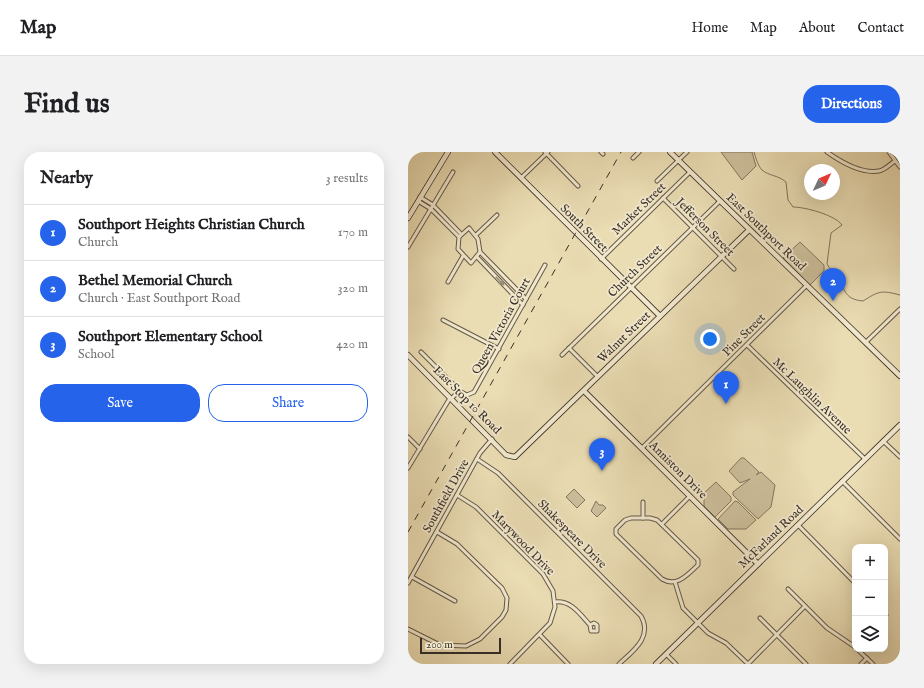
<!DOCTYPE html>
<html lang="en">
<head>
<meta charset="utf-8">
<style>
	body { margin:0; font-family:"IM FELL English",serif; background:#f2f2f2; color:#202124 }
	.controls { position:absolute; right:12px; bottom:12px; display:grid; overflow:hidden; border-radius:8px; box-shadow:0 4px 16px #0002 }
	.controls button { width:36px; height:36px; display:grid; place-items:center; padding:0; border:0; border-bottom:1px solid #e0e0e0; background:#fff; color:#202124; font:20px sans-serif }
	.compass { position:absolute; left:396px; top:12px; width:36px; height:36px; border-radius:50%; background:#fff; box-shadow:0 4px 16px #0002; rotate:46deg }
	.scale { position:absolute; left:12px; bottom:10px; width:81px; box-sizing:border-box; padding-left:4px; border:2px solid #382e24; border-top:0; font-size:11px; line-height:14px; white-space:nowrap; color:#382e24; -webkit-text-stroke:3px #f1e8ce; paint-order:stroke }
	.you { position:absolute; left:302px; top:187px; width:14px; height:14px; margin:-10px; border:3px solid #fff; border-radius:50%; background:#1a73e8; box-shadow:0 0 0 6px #1a73e833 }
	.badge { display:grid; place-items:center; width:26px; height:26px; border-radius:50%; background:#2563eb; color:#fff; font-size:13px; font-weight:700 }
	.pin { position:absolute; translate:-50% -33px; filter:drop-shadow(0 1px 2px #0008) }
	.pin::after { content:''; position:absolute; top:21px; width:14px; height:12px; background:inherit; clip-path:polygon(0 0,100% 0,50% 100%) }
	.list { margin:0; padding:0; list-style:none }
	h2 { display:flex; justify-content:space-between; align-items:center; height:52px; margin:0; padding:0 16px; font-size:17px }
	h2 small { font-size:13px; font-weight:400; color:#757577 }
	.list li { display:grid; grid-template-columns:26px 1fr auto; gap:12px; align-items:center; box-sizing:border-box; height:56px; padding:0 16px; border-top:1px solid #e0e0e0 }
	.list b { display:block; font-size:15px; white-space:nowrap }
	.list p { margin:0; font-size:13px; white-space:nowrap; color:#757577 }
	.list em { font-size:13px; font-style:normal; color:#757577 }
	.actions { display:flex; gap:8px; padding:12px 16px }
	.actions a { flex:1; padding:9px 0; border:1px solid #2563eb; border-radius:16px; text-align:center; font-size:14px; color:#2563eb }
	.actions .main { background:#2563eb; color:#fff }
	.icon { flex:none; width:22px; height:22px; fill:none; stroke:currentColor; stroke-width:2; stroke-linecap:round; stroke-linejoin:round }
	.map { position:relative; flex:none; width:492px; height:512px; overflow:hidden; border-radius:16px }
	header { display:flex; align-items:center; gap:24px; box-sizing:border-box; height:56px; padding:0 20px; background:#fff; border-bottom:1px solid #e0e0e0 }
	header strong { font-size:19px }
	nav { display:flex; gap:22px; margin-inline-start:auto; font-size:14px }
	.intro { display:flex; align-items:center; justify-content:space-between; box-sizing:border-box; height:96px; padding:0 24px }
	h1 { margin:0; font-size:28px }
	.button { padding:10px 18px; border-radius:16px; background:#2563eb; color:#fff; font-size:14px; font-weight:700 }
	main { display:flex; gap:24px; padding:0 24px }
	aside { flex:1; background:#fff; border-radius:16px; box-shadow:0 4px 16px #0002 }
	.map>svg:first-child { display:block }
	.green { fill:#ccbe9b; stroke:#827660 }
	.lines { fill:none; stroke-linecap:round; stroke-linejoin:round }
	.stream { stroke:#7e735c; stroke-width:1 }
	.street-casing { stroke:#645a48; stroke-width:5 }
	.secondary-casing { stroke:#382e24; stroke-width:6 }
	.street { stroke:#f1e8ce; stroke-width:3 }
	.secondary { stroke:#f1e8ce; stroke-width:4.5 }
	.rail { stroke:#382e24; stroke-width:1; stroke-dasharray:7 7; stroke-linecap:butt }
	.oneway { fill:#948b79 }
	.labels { text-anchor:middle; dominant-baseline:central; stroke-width:3.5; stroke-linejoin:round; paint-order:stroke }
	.street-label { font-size:12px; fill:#382e24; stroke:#f1e8ce }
</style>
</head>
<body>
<header>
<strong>Map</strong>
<nav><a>Home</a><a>Map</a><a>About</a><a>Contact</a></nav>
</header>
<div class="intro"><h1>Find us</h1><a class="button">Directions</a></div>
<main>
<aside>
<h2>Nearby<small>3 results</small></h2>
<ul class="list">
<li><span class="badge">1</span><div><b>Southport Heights Christian Church</b><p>Church</p></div><em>170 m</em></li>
<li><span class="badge">2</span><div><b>Bethel Memorial Church</b><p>Church · East Southport Road</p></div><em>320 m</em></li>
<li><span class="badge">3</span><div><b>Southport Elementary School</b><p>School</p></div><em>420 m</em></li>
</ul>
<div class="actions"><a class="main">Save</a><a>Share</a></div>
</aside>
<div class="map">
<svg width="492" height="512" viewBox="0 0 492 512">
	<rect width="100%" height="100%" fill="#eadcb3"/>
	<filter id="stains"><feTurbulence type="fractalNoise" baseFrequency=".005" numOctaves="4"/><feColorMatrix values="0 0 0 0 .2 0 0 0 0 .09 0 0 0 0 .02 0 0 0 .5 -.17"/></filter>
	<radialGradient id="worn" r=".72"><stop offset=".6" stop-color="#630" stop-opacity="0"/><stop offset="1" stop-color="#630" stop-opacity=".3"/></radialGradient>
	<!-- green -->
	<g class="green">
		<polygon points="313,0 344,0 348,14 334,28"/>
		<polygon points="392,90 416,113 416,119 402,133 375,106"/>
		<polygon points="333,306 336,306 351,320 348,323 353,320 367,333 363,355 350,367 325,343 325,340 342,327 332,331 321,319"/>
		<polygon points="308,330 323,345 323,349 307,365 296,354 296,341"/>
		<polygon points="166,337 177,348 169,356 158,345"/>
		<polygon points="188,349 191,353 195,353 198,356 189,365 183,359"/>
		<polygon points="327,349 330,350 348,368 338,377 320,377 310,367"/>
	</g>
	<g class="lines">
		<!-- stream -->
		<path class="stream" d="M346 0C348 6 350 14 354 18 361 24 370 23 378 30L380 48 385 55C397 55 427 63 434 73L423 81 419 112C421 117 425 118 428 122 438 136 434 147 455 149 471 139 473 138 492 143"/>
		<defs>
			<g id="street">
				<polyline points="137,0 170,34"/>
				<polyline points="193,0 195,2"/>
				<path d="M419 0C433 10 453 22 471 19 477 18 482 12 487 9"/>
				<polyline points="481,0 492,15"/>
				<polyline points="225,6 231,0"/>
				<polyline points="113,26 140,0"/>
				<polyline points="249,29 279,0"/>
				<polyline points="12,45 25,53 53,82"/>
				<polyline points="255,46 326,117"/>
				<polyline points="10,49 23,57 51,85"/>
				<polygon points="61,76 70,87 72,100 63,111 50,97 51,85"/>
				<polyline points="68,83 89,63"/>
				<polyline points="0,95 45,20"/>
				<polyline points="72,100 118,147"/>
				<polyline points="69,105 115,153"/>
				<polyline points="193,107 282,20"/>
				<polyline points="40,130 55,104"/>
				<polyline points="35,168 91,197"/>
				<polyline points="458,190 492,157"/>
				<polyline points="339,193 457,307"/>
				<polyline points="161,196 190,225"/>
				<polyline points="13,200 53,240 59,243 66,240 137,113"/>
				<polyline points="154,203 312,49"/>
				<polyline points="43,247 51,239"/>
				<polyline points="0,285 12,297"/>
				<polyline points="475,289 492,305"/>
				<polyline points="234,296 399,133"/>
				<path d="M69 307 90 321 233 464C245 485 225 499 211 512"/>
				<polyline points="0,316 42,246"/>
				<polyline points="434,329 492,387"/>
				<polyline points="49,343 68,355 135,422 145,439 147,455 142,471 102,512"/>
				<path d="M223 366H242L249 368 290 408V413C280 422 269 436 254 427L208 382V377L217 368Z"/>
				<polyline points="235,366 235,350"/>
				<polyline points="254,372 282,344"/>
				<polyline points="390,373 447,431"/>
				<polyline points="4,425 47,449"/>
				<polyline points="267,430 275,456 300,481 318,491 340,512"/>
				<polyline points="0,431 72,301 84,287"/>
				<polyline points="380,437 419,476 447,495"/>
				<path d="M147 450C163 448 172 462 182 473L183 479H189V473L186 471 182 473"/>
				<polyline points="477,462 478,463"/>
				<polyline points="352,466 398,512"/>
				<polyline points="0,477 32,493 58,494 72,487 94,465 98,458 99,446 94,436 49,392 29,380"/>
				<polyline points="132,483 160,512"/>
				<polyline points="449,497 465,512"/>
				<polyline points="258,502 268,512"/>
				<polyline points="340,512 397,454"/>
				<polyline points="453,512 459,506"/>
			</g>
			<g id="secondary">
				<polyline points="87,0 252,164"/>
				<polyline points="262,0 492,224"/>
				<polyline points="0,66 40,0"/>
				<polyline points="0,203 98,303 107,305 341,78"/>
				<polyline points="176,239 350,412"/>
				<polyline points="248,512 492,273"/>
			</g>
		</defs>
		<!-- street casing -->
		<use href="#street" class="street-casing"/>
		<!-- secondary casing -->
		<use href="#secondary" class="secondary-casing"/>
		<!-- street -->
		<use href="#street" class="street"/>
		<!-- secondary -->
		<use href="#secondary" class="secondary"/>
		<!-- rail -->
		<polyline class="rail" points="0,380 213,0"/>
	</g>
	<!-- one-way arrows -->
	<defs><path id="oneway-solid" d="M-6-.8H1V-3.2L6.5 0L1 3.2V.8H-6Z"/></defs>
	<use class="oneway" href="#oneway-solid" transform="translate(92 129) rotate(46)"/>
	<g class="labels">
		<!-- street labels -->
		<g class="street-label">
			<text transform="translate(231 57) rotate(-44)">Market Street</text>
			<text transform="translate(297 75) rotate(45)">Jefferson Street</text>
			<text transform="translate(176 76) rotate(45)">South Street</text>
			<text transform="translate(358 80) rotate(44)">East Southport Road</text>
			<text transform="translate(227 119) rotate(-44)">Church Street</text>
			<text transform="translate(93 174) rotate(-61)">Queen Victoria Court</text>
			<text transform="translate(336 183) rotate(-45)">Pine Street</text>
			<text transform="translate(216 185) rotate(-44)">Walnut Street</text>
			<text transform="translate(404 244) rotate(44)">Mc Laughlin Avenue</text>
			<text transform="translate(59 248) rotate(45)">East Stop 10 Road</text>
			<text transform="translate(270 318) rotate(45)">Anniston Drive</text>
			<text transform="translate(38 344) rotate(-61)">Southfield Drive</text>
			<text transform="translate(164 382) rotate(45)">Shakespeare Drive</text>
			<text transform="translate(363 385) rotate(-44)">McFarland Road</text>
			<text transform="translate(115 391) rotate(46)">Marywood Drive</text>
		</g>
	</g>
	<rect width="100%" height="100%" filter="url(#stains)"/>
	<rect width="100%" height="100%" fill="url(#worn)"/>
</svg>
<div class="controls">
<button>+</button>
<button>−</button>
<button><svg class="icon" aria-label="layers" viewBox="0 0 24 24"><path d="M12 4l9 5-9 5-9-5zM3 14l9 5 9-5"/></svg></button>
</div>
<svg class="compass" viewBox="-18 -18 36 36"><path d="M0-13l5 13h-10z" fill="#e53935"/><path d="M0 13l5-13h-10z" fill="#757577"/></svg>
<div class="scale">200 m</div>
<div class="you"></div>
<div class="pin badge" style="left:318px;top:252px">1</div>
<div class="pin badge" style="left:425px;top:149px">2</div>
<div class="pin badge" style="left:194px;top:319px">3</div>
</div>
</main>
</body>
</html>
